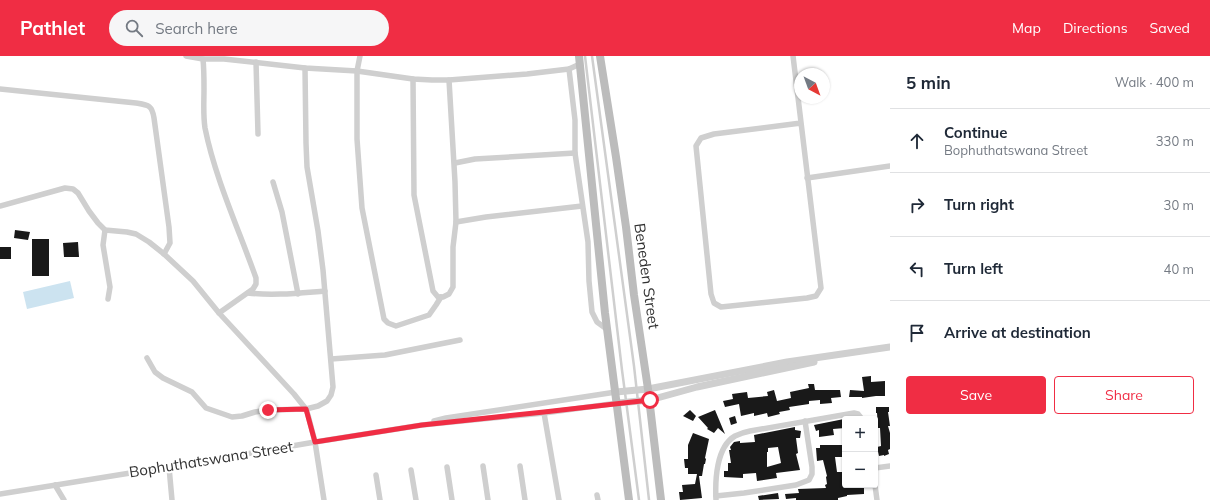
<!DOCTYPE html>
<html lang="en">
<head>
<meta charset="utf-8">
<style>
	body { margin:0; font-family:Mulish,sans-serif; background:#f6f6f7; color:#1f2937 }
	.controls { position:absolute; right:12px; bottom:12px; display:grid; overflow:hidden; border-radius:4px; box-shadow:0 1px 3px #0004 }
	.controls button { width:36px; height:36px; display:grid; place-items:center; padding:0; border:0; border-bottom:1px solid #e0e1e3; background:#fff; color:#1f2937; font:20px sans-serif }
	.compass { position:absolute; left:794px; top:12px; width:36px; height:36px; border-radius:50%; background:#fff; box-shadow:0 1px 3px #0004; rotate:139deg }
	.stop { position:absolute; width:12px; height:12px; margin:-9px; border:3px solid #f02d44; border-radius:50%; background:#fff }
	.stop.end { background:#f02d44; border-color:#fff; box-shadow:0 1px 4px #0008 }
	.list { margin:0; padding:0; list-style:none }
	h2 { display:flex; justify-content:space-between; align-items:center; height:52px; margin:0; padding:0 16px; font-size:17px }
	h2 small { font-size:13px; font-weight:400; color:#747a83 }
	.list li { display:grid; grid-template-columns:26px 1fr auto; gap:12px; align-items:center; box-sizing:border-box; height:64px; padding:0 16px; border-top:1px solid #e0e1e3 }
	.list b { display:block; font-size:15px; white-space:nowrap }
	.list p { margin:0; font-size:13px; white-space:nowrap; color:#747a83 }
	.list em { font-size:13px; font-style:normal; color:#747a83 }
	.actions { display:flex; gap:8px; padding:12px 16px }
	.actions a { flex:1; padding:9px 0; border:1px solid #f02d44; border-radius:4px; text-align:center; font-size:14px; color:#f02d44 }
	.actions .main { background:#f02d44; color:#fff }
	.icon { flex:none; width:22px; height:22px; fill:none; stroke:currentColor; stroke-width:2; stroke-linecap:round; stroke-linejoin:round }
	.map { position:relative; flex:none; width:890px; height:444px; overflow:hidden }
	header { display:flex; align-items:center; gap:24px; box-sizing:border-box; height:56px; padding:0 20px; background:#f02d44; color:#fff }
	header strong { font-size:19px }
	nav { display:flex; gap:22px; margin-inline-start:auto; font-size:14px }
	.search { width:280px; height:36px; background:#f6f6f7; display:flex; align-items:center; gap:10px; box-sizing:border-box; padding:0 14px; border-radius:22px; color:#747a83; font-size:15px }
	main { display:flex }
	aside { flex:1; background:#fff }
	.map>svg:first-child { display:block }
	.water { fill:#cce3f0 }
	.building { fill:#191919; fill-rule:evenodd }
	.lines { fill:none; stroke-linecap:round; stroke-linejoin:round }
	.service { stroke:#cfcfcf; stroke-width:2.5 }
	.minor { stroke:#cfcfcf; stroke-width:5.5 }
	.tertiary { stroke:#cfcfcf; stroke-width:7 }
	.secondary { stroke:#bcbcbc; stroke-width:8 }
	.route { stroke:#f02d44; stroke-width:5 }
	.labels { text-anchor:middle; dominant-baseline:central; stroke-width:4; stroke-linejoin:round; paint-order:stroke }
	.street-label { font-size:15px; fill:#323232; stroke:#fff }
</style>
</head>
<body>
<header>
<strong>Pathlet</strong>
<div class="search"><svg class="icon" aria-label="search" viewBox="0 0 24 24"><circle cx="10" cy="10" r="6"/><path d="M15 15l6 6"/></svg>Search here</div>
<nav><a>Map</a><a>Directions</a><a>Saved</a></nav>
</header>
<main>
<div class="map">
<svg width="890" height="444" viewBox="0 0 890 444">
	<rect width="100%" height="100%" fill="#fff"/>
	<!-- water -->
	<polygon class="water" points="70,225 74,242 27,253 23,236"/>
	<!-- building -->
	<g class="building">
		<polygon points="15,174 30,176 28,184 14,182"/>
		<rect x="32" y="183" width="17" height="37"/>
		<polygon points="78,186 79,201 64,201 63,187"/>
		<rect x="0" y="191" width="11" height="12"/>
		<polygon points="871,320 871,326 885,325 885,340 876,340 862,342 862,341 849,341 850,334 864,335 862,321"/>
		<polygon points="808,328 814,328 815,334 840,334 841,341 831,342 832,347 820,348 820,344 809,345 809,348 789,351 790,354 779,356 780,358 768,361 767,357 754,360 754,357 741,360 739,348 725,351 723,345 733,343 732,338 747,336 748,342 768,340 767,336 774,334 777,345 791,342 790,336 809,332"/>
		<polygon points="876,351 889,351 889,356 888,356 890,370 888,370 890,377 890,393 888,394 889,398 884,400 884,399 879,400 877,391 881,390 880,372 878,372 877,357 876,357"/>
		<polygon points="690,354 696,360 693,365 683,360"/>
		<polygon points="715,354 725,378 718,372 714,377 707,373 708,372 698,361"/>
		<polygon points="735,360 737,367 731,369 729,362"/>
		<polygon points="844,363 845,372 833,373 834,379 819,381 819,374 816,375 814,369"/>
		<path d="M795 371V374L801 375 800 382H796L798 397 796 398 800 414 776 417 777 422 757 425 756 417 743 418V422L724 421V415H728V407H731L729 394H731L730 391 734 386 740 385V387L755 386 754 379ZM778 391 781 407 767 411V396H768V392Z"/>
		<polygon points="693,377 709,383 705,402 706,403 705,408 704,408 702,420 699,420 702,442 680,444 679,436 683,436 682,429 695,428 697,418 688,418 688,412 685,412 684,403 688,403 688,389"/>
		<polygon points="820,389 842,389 842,391 845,391 845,401 835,401 837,416 845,416 845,429 853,429 853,431 864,430 864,438 847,439 847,440 838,442 838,444 796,444 796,442 786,443 785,438 799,437 798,433 826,432 825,429 827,428 826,421 827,420 823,404 817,405 816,392 820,392"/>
		<polygon points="778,437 779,443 759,444 758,440"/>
	</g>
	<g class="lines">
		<!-- service -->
		<g class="service">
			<polyline points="585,0 622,314 639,444"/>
			<polyline points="592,0 634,310 649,444"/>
		</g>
		<!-- minor -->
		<g class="minor">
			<polyline points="186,0 203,3 224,3 305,12 357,15 413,23 432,24 449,24 527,18 569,13 580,8"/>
			<polyline points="360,0 357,15 357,83 362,152 384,263 388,267 396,270 429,259 436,249 441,241"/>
			<polyline points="793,0 821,232 816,240 807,242 721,251 714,247 711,238 696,90 701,82 714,78 801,67"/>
			<path d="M203 3C204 13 204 23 204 33 204 46 203 59 205 72 215 122 239 174 256 222V228L253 233 219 257"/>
			<polyline points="256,6 258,78"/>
			<polyline points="569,13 575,64 575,97 588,186 589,225 592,256 597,266 608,274"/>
			<polyline points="413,23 414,139 433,235 438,241 443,241 449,238 453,231 453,191 456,166 455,126 449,24"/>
			<path d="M0 33 136 47C148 49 152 49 154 62L169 171 170 187 164 198"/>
			<polyline points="455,107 475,103 575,97"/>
			<polyline points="807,122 890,110"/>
			<polyline points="273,126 282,156 298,238"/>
			<polyline points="0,150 65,132 73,133 78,137 89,155 98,167 105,174 127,176 136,178 149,186 164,198 193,225 219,257 294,338 306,353 308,359 315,386 324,444"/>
			<polyline points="456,166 486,161 582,150"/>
			<polyline points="105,174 103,189 110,231 108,243"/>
			<path d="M248 237C274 240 299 237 325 235"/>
			<polyline points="147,302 155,316 163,322 192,336 206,352 232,361 242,360 255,356 268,354 306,353 318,350 327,345 331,339 333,331 323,214 318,175 307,111 306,87 305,12"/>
			<polyline points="331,303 385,299 460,284"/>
			<polyline points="544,357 559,444"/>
			<polyline points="434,365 446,362 616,336"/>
			<polyline points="483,410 488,444"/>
			<polyline points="520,410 525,444"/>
			<polyline points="169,411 172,444"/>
			<polyline points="447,411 452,444"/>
			<polyline points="875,412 890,410"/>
			<polyline points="411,414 416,444"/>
			<polyline points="376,419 380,444"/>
			<polyline points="55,429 64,444"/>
			<polyline points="875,429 877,444"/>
			<polyline points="0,438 217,403 315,386 422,369 544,357 618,347"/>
			<polyline points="597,439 598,444"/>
			<polyline points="716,440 744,437 796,429 809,424 812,418 812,411 805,365"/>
			<path d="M716 444C715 425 716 391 735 380 739 378 745 376 750 375L854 357 858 358 862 363"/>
		</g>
		<!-- tertiary -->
		<g class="tertiary">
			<polyline points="616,336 648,333 787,306 890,291"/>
			<polyline points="618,347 650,344 697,331 814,306"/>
		</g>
		<!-- secondary -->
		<g class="secondary">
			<polyline points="579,0 605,257 629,444"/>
			<polyline points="600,0 616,101 626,171 634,239 648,333 661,444"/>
		</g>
	</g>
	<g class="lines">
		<!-- route -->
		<polyline class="route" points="268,354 306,353 315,386 422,369 544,356 650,344"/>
	</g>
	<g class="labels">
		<!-- street labels -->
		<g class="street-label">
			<text transform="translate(647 220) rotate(82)">Beneden Street</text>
			<text transform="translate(211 403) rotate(-9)">Bophuthatswana Street</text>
		</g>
	</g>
</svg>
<div class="controls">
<button>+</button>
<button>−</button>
</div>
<svg class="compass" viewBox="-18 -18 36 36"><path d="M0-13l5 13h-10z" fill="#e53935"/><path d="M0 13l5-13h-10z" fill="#747a83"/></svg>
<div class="stop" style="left:650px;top:344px"></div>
<div class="stop end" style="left:268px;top:354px"></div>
</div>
<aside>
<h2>5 min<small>Walk · 400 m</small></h2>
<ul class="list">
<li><svg class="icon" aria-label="ahead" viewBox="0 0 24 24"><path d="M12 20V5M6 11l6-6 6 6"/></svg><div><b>Continue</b><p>Bophuthatswana Street</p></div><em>330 m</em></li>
<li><svg class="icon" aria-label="right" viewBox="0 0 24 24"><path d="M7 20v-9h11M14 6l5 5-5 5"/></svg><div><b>Turn right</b></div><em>30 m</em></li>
<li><svg class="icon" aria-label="left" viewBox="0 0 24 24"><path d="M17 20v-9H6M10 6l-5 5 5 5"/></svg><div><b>Turn left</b></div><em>40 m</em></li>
<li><svg class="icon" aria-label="arrive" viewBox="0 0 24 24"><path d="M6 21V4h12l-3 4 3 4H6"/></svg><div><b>Arrive at destination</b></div></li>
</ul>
<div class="actions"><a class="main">Save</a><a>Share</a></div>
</aside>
</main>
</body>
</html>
